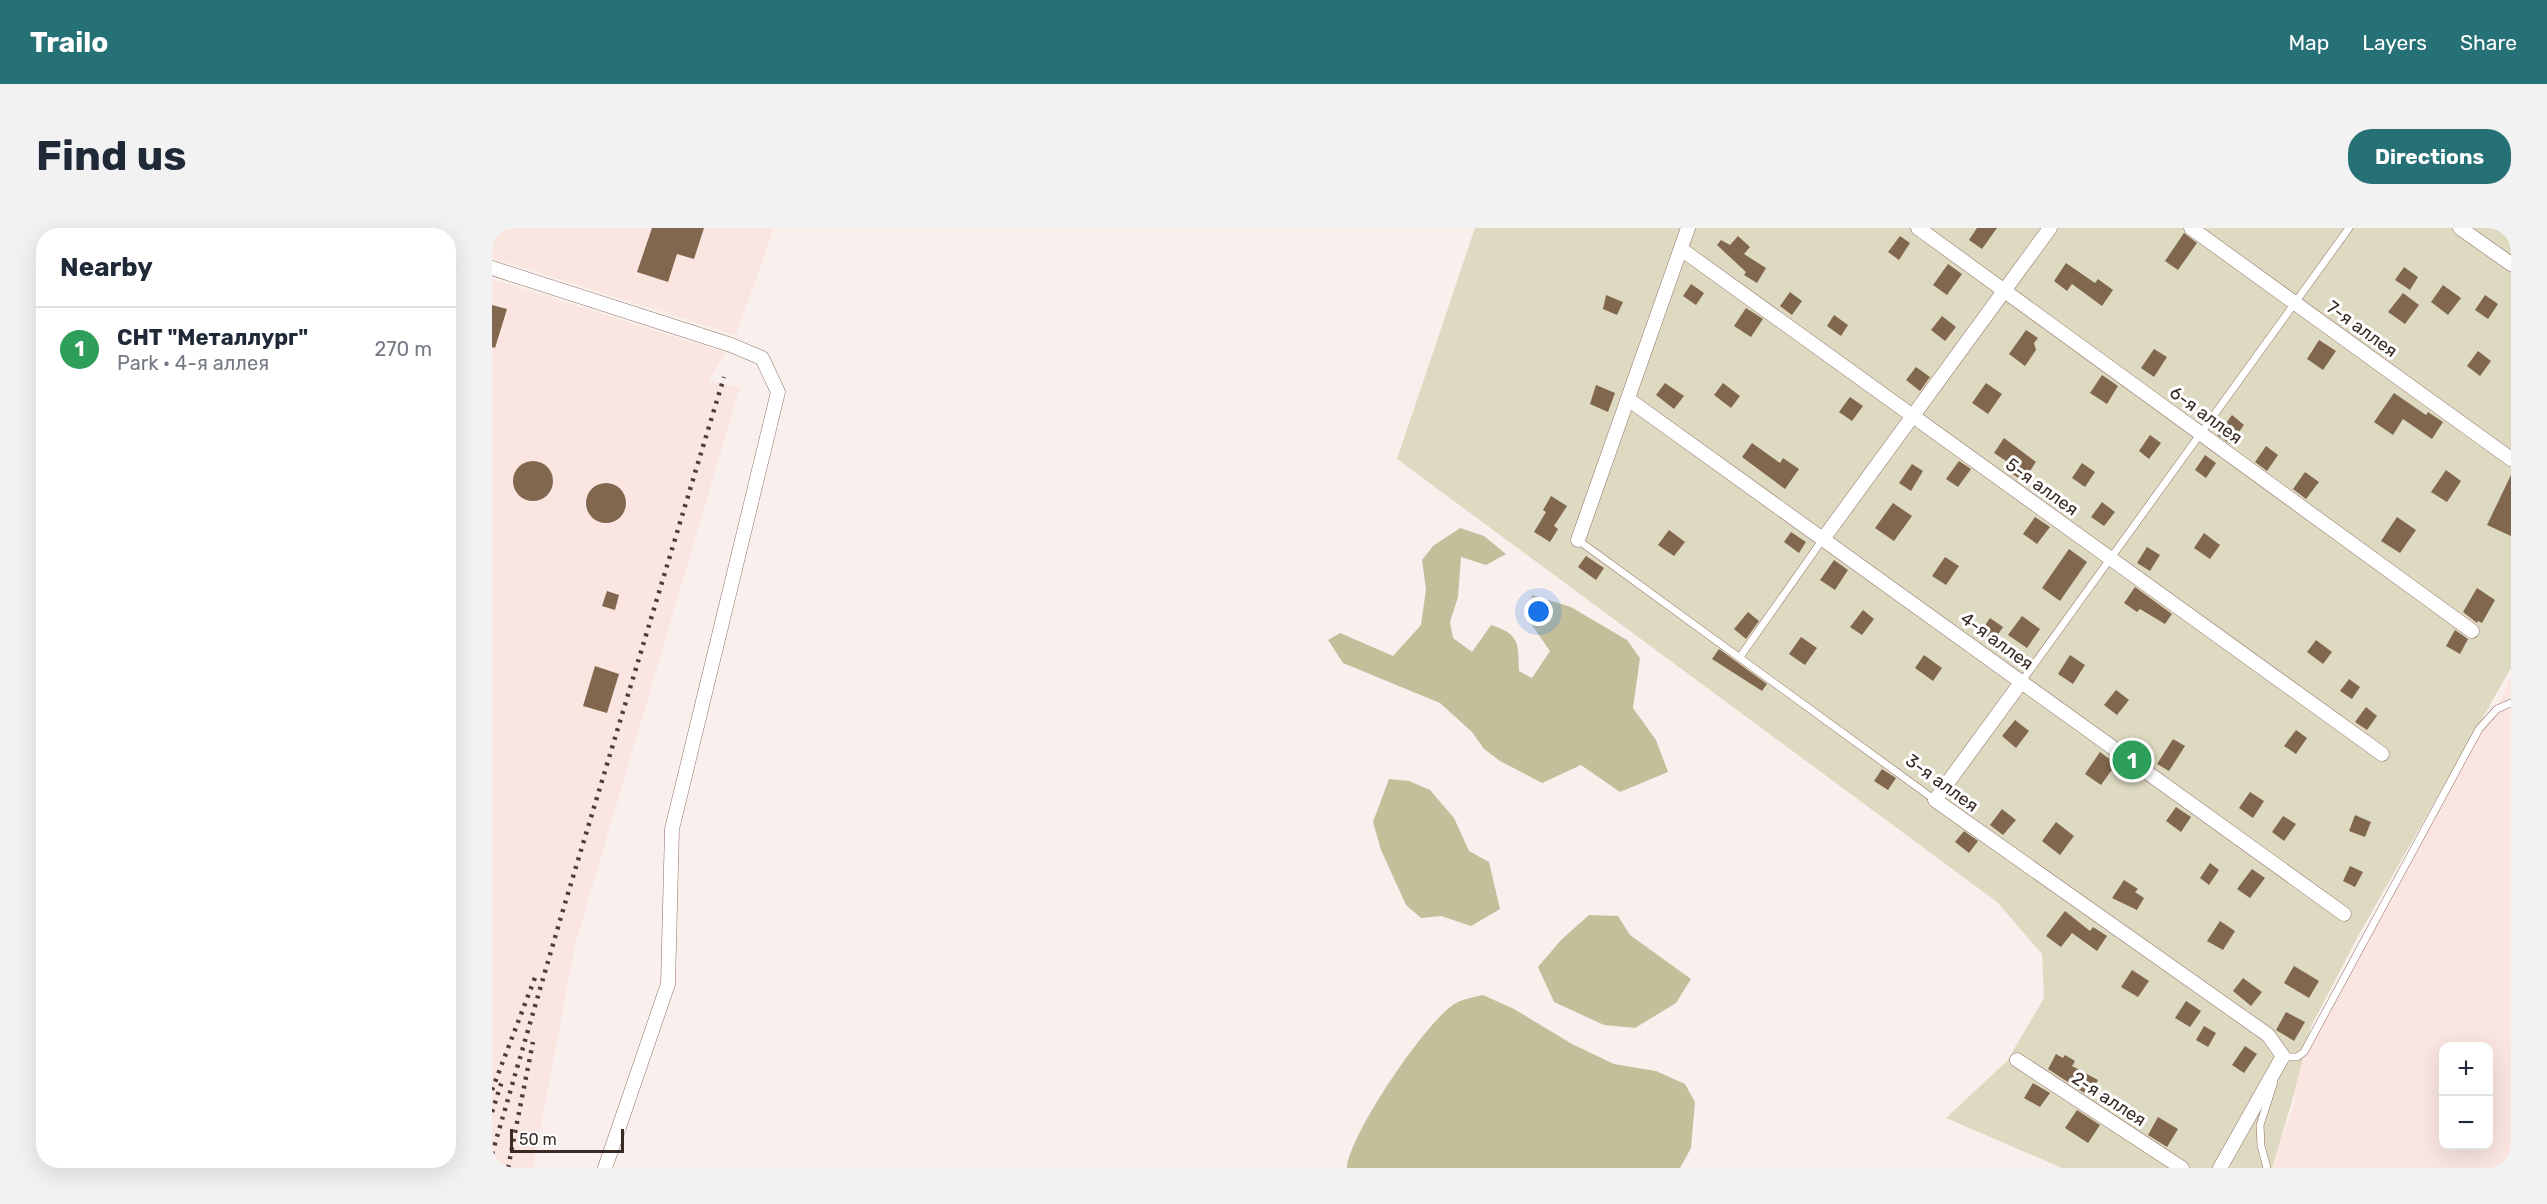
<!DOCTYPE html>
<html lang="en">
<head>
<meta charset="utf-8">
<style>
	body { margin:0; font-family:Rubik,sans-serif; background:#f2f2f3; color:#1f2937 }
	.controls { position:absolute; right:18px; bottom:18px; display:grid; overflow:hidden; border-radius:12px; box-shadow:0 6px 24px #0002 }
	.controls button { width:54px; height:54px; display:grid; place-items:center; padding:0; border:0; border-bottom:2px solid #e0e1e3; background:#fff; color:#1f2937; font:30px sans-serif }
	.scale { position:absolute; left:18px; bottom:15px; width:114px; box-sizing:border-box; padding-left:6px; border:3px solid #3a2a26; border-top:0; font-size:16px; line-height:21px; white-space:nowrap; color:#3a2a26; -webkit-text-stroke:4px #fff; paint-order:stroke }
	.you { position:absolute; left:1047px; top:384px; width:21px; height:21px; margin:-15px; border:4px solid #fff; border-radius:50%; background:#1a73e8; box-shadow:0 0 0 9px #1a73e833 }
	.badge { display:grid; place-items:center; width:39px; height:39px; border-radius:50%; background:#267176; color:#fff; font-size:20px; font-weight:700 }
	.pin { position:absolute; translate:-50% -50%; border:3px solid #fff; box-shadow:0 2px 6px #0006 }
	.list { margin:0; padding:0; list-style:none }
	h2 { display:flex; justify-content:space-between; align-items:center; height:78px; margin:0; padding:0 24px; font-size:26px }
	h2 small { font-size:20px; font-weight:400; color:#747a83 }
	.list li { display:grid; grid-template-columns:39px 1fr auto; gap:18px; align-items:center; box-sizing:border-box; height:84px; padding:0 24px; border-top:2px solid #e0e1e3 }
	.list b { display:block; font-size:22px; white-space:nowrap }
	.list p { margin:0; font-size:20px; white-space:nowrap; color:#747a83 }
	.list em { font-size:20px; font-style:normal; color:#747a83 }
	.map { position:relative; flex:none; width:2019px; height:940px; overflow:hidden; border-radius:24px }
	header { display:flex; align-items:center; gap:36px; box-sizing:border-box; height:84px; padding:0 30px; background:#267176; color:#fff }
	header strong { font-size:28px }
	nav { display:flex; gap:33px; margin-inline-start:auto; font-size:21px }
	.intro { display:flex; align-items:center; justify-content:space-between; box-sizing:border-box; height:144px; padding:0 36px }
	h1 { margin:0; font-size:42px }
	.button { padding:15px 27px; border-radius:24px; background:#267176; color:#fff; font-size:21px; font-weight:700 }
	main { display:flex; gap:36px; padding:0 36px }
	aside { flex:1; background:#fff; border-radius:24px; box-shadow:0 6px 24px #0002 }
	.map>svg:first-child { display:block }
	.built { fill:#fae5e1; fill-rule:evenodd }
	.green { fill:#dedac1 }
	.forest { fill:#c4be9b }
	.building { fill:#81674e }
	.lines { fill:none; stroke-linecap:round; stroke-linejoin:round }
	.lane-casing { stroke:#946e66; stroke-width:8 }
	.street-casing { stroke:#946e66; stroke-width:15 }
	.lane { stroke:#fff; stroke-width:7 }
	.street { stroke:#fff; stroke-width:14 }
	.rail { stroke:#4d3e3a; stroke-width:4.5; stroke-dasharray:3 6; stroke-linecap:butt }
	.labels { text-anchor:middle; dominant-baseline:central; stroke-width:6; stroke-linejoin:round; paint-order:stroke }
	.street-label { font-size:18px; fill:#3a2a26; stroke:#fff }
</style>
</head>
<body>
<header>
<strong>Trailo</strong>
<nav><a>Map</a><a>Layers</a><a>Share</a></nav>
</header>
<div class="intro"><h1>Find us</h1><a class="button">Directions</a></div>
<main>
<aside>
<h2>Nearby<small></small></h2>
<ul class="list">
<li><span class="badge" style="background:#2e9e5b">1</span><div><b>СНТ &quot;Металлург&quot;</b><p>Park · 4-я аллея</p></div><em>270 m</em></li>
</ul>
</aside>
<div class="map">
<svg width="2019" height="940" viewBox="0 0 2019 940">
	<rect width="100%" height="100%" fill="#f9f0ee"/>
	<!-- built -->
	<g class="built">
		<polygon points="0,0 282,0 244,107 0,30"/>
		<polygon points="0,51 234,125 216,153 248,159 83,717 41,940 0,940"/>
		<path d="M2019 447V940H1778L1803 875 1802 851 1832 783 1912 639 1973 516 2004 484ZM1952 818H1996V918H1952Z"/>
	</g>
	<!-- green -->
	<polygon class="green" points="983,0 2019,0 2019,440 1865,710 1819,799 1800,873 1780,940 1570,940 1454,890 1515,833 1552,770 1550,726 1505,674 905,231"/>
	<!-- forest -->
	<g class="forest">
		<path d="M968 300 992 308 1014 326 994 337 969 329 966 369 958 394 961 410 980 424 999 397C1028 406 1026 415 1027 443L1040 450 1058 423 1037 393 1040 367 1079 379 1135 412 1148 430 1141 480 1164 512 1176 544 1128 564 1089 537 1050 555 1008 533 992 521 980 504 948 475 851 435 836 412 848 405 901 428 929 397 934 361 930 332 941 318Z"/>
		<polygon points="897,551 917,553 938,562 962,590 977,623 997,634 1008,681 979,698 949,688 929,690 914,677 889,622 881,594"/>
		<polygon points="1097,687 1126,688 1138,707 1199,751 1184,775 1143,800 1112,797 1062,774 1046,739 1069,712"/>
		<path d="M991 767 1022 781 1080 816 1122 836 1164 843 1193 856 1203 874 1199 920 1188 940H855C856 909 935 791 964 775 971 771 983 769 991 767Z"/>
	</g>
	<!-- building -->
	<g class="building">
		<polygon points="160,0 212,0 202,31 185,26 176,54 145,44"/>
		<polygon points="1485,0 1505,0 1490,21 1477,12"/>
		<polygon points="1692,5 1705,15 1686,42 1673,33"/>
		<polygon points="1246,8 1258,19 1252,26 1274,40 1265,55 1252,47 1254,44 1225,17 1229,12 1238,17"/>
		<polygon points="1408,8 1418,15 1407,32 1396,24"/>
		<polygon points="1574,35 1603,55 1606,51 1621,62 1610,78 1580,56 1575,63 1562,53"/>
		<polygon points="1456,36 1470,46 1455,67 1441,57"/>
		<polygon points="1912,39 1926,49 1918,62 1903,52"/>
		<polygon points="1199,56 1212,65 1204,77 1191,68"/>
		<polygon points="1951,57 1969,70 1956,87 1939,74"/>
		<polygon points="1298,64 1310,73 1300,87 1288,78"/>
		<polygon points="1911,65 1927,77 1913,96 1896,84"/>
		<polygon points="1114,67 1131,74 1125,87 1111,81"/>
		<polygon points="1993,67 2006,76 1996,91 1983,82"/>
		<polygon points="0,77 15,81 3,120 0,119"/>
		<polygon points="1254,80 1271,91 1259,109 1242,98"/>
		<polygon points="1342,87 1356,97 1349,108 1335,98"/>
		<polygon points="1450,88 1464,99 1453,113 1439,102"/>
		<polygon points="1534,102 1546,110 1542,115 1544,122 1533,138 1517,126"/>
		<polygon points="1827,112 1844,123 1831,142 1815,131"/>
		<polygon points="1662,121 1675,129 1662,149 1649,140"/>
		<polygon points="1986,123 1999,133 1988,148 1975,138"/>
		<polygon points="1424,139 1438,149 1428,163 1414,152"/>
		<polygon points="1610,147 1626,158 1615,176 1598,165"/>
		<polygon points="1173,155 1192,168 1182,181 1164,167"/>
		<polygon points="1231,155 1248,168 1239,180 1222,167"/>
		<polygon points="1494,155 1510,166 1496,186 1480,175"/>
		<polygon points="1104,157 1123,165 1116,184 1098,176"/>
		<polygon points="1902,165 1934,187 1936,184 1951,194 1940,211 1911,191 1901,207 1882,194"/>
		<polygon points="1358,169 1371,178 1360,193 1347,184"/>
		<polygon points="1740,187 1752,197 1738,216 1725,207"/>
		<polygon points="1658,207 1669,215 1657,231 1647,223"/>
		<polygon points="1512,210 1544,234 1531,253 1516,243 1520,237 1502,225"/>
		<polygon points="1260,215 1288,235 1291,230 1307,241 1293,261 1250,229"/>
		<polygon points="1774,218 1786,227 1775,243 1763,234"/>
		<polygon points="1713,227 1724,235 1714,250 1703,242"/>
		<polygon points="1467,233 1479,241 1466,259 1454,251"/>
		<circle cx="41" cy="253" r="20"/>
		<polygon points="1590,235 1603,244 1593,259 1580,250"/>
		<polygon points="1420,236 1431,243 1419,263 1407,255"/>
		<polygon points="1954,242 1969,253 1955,274 1939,264"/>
		<polygon points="1813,244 1827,254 1814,271 1801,261"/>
		<polygon points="2019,247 2019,308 1995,297"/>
		<circle cx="114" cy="275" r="20"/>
		<polygon points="1059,268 1075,278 1062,298 1066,301 1058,314 1042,304 1054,284 1051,282"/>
		<polygon points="1610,274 1623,284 1612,298 1599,289"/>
		<polygon points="1401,275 1420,288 1402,313 1383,300"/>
		<polygon points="1543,289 1558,299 1545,316 1531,306"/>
		<polygon points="1905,289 1924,302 1908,325 1889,313"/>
		<polygon points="1177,302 1193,314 1182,328 1166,317"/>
		<polygon points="1299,304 1314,314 1307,325 1292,314"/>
		<polygon points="1712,305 1728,317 1718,331 1702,320"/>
		<polygon points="1655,319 1668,327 1658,343 1645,335"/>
		<polygon points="1577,321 1595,334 1568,373 1550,360"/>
		<polygon points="1094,328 1112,340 1104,352 1086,339"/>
		<polygon points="1453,329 1467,338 1454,357 1440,348"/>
		<polygon points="1342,332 1356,342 1343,362 1328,352"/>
		<polygon points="1643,359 1680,386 1673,396 1648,381 1645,384 1632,375"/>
		<polygon points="1985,360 2003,372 1990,395 1986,393 1985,395 1971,384"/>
		<polygon points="115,363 127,367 123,382 110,378"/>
		<polygon points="1371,382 1382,391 1370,407 1358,399"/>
		<polygon points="1256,384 1267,393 1254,411 1242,401"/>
		<polygon points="1530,388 1548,401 1535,420 1516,407"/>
		<polygon points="1498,390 1511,399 1501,414 1488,405"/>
		<polygon points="1963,402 1976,411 1968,426 1954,418"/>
		<polygon points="1309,409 1325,420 1313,437 1297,426"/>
		<polygon points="1824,412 1840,424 1831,436 1815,424"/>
		<polygon points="1227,421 1275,456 1270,463 1220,431"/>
		<polygon points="1432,427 1450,440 1441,453 1423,440"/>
		<polygon points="1578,427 1593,437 1581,456 1566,446"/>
		<polygon points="103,438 127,446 115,485 91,478"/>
		<polygon points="1857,451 1868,459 1860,471 1848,463"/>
		<polygon points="1624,462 1637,472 1625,487 1612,477"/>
		<polygon points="1874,479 1885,488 1875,502 1863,494"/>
		<polygon points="1523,492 1537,503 1524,520 1510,508"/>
		<polygon points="1804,502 1815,510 1804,526 1792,518"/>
		<polygon points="1681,511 1693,518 1677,543 1665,536"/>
		<polygon points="1608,524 1624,536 1609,557 1593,546"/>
		<polygon points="1390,541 1404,550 1396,562 1382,553"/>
		<polygon points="1758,564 1772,573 1761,590 1747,580"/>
		<polygon points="1684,579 1699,589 1689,604 1674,593"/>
		<polygon points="1510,581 1524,592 1511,607 1498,597"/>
		<polygon points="1863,587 1879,594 1873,609 1857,603"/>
		<polygon points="1791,588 1804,596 1792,613 1780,604"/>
		<polygon points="1564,594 1582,608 1568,627 1550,613"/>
		<polygon points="1472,603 1486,613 1477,625 1463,614"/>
		<polygon points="1718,635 1727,642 1717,657 1708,650"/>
		<polygon points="1858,638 1871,644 1863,659 1851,653"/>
		<polygon points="1760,641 1773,650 1758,670 1745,661"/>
		<polygon points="1632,652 1646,661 1643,664 1652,670 1645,682 1620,670"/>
		<polygon points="1573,683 1598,703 1601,699 1615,708 1605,723 1580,705 1569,719 1554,708"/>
		<polygon points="1728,693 1743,703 1731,722 1715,713"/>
		<polygon points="1802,738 1827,753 1817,770 1792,755"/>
		<polygon points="1640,742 1657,753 1646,769 1629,759"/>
		<polygon points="1751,750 1770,764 1759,778 1741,763"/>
		<polygon points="1694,773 1709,783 1698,799 1683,790"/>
		<polygon points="1794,784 1813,794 1802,813 1784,802"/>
		<polygon points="1712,798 1724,805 1716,819 1704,812"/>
		<polygon points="1753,818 1765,826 1752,845 1740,837"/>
		<polygon points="1564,826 1571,830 1573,827 1583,833 1580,838 1606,852 1597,868 1556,841"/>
		<polygon points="1541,855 1558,865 1548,879 1532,870"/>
		<polygon points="1585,882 1608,897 1596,915 1573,900"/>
		<polygon points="1666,889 1686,901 1675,919 1656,907"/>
	</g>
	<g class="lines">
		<defs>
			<g id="lane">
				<polyline points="1086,312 1443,572"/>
				<polyline points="1248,429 1331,311"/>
				<polyline points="1530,453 1857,0"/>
				<polyline points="1791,829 1805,829 1812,824 1987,501 2005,481 2019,475"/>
				<polyline points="1775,940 1769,918 1768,897 1782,854"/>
			</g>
			<g id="street">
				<polyline points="1426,0 1980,403"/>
				<polyline points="1699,0 2019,231"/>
				<polyline points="1968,0 2019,36"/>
				<polyline points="1189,21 1890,526"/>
				<polyline points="0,40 239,117 270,130 286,164 180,601 176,756 113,940"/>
				<polyline points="1136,171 1852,686"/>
				<polyline points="1331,311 1558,0"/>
				<polyline points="1086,312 1196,0"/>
				<polyline points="1530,453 1443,572 1776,807 1791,828 1728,940"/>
				<polyline points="1525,832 1690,940"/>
			</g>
		</defs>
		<!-- lane casing -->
		<use href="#lane" class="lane-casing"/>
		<!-- street casing -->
		<use href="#street" class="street-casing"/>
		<!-- lane -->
		<use href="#lane" class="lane"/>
		<!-- street -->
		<use href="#street" class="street"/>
		<!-- rail -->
		<g class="rail">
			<polyline points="0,862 44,747"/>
			<polyline points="0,884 10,853"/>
			<polyline points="0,926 71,682 232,149"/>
			<polyline points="16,940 41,814"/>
		</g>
	</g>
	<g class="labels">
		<!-- street labels -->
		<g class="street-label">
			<text transform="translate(1870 101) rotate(36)">7-я аллея</text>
			<text transform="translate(1714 187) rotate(36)">6-я аллея</text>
			<text transform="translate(1550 259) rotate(36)">5-я аллея</text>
			<text transform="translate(1505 413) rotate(36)">4-я аллея</text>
			<text transform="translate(1450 555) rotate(36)">3-я аллея</text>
			<text transform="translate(1617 871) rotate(33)">2-я аллея</text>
		</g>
	</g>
</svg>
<div class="controls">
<button>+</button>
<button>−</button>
</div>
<div class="scale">50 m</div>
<div class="you"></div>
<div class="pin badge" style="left:1640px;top:532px;background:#2e9e5b">1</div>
</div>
</main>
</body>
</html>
